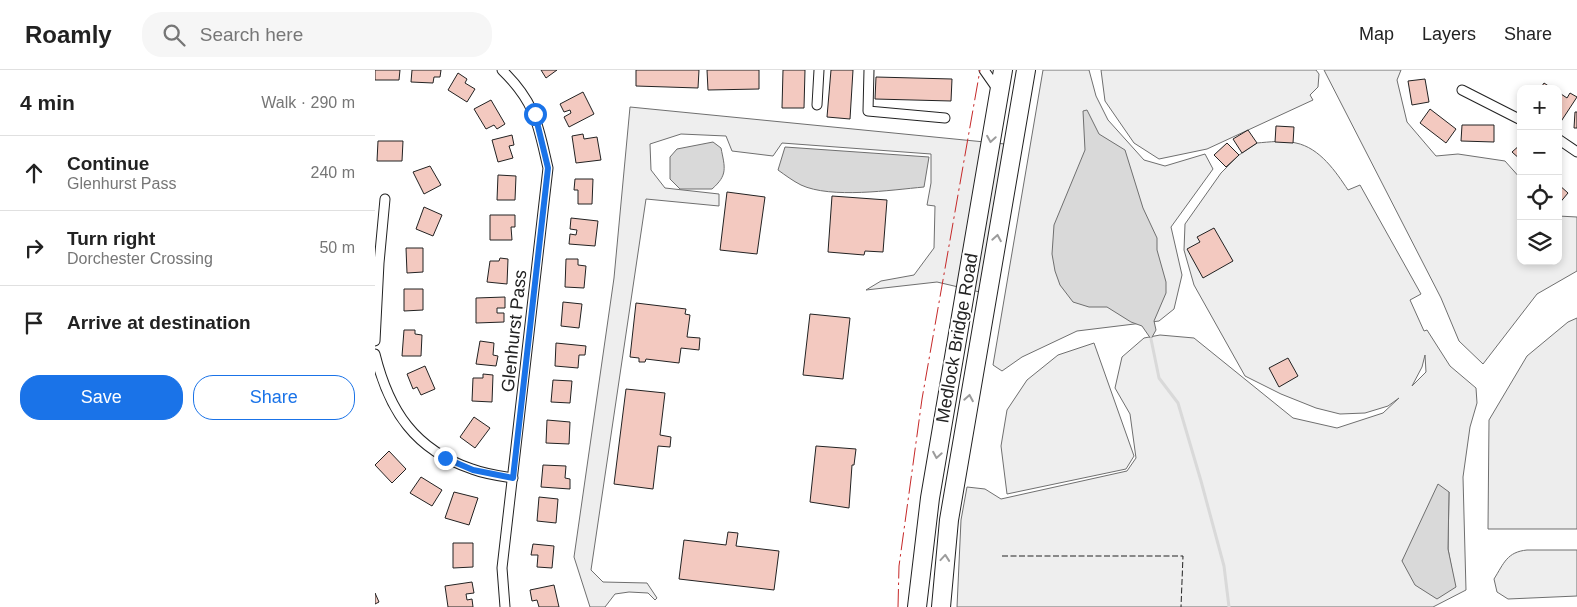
<!DOCTYPE html>
<html lang="en">
<head>
<meta charset="utf-8">
<style>
	body { margin:0; font-family:Helvetica,sans-serif; background:#f6f6f6; color:#222 }
	.controls { position:absolute; right:15px; top:15px; display:grid; overflow:hidden; border-radius:10px; box-shadow:0 2px 8px #0003 }
	.controls button { width:45px; height:45px; display:grid; place-items:center; padding:0; border:0; border-bottom:1px solid #e0e0e0; background:#fff; color:#222; font:25px sans-serif }
	.stop { position:absolute; width:15px; height:15px; margin:-11px; border:4px solid #1a73e8; border-radius:50%; background:#fff }
	.stop.end { background:#1a73e8; border-color:#fff; box-shadow:0 1px 5px #0008 }
	.list { margin:0; padding:0; list-style:none }
	h2 { display:flex; justify-content:space-between; align-items:center; height:65px; margin:0; padding:0 20px; font-size:21px }
	h2 small { font-size:16px; font-weight:400; color:#767676 }
	.list li { display:grid; grid-template-columns:32px 1fr auto; gap:15px; align-items:center; box-sizing:border-box; height:75px; padding:0 20px; border-top:1px solid #e0e0e0 }
	.list b { display:block; font-size:19px; white-space:nowrap }
	.list p { margin:0; font-size:16px; white-space:nowrap; color:#767676 }
	.list em { font-size:16px; font-style:normal; color:#767676 }
	.actions { display:flex; gap:10px; padding:15px 20px }
	.actions a { flex:1; padding:11px 0; border:1px solid #1a73e8; border-radius:20px; text-align:center; font-size:18px; color:#1a73e8 }
	.actions .main { background:#1a73e8; color:#fff }
	.icon { flex:none; width:28px; height:28px; fill:none; stroke:currentColor; stroke-width:2; stroke-linecap:round; stroke-linejoin:round }
	.map { position:relative; flex:none; width:1202px; height:537px; overflow:hidden }
	header { display:flex; align-items:center; gap:30px; box-sizing:border-box; height:70px; padding:0 25px; background:#fff; border-bottom:1px solid #e0e0e0 }
	header strong { font-size:24px }
	nav { display:flex; gap:28px; margin-inline-start:auto; font-size:18px }
	.search { width:350px; height:45px; background:#f6f6f6; display:flex; align-items:center; gap:12px; box-sizing:border-box; padding:0 18px; border-radius:20px; color:#767676; font-size:19px }
	main { display:flex }
	aside { flex:1; background:#fff }
	.map>svg:first-child { display:block }
	.green { fill:#eee; stroke:#6f6f6f; fill-rule:evenodd }
	.parking { fill:#ededed; stroke:#6f6f6f }
	.water { fill:#d9d9d9; stroke:#6f6f6f }
	.lines { fill:none; stroke-linecap:round; stroke-linejoin:round }
	.stream { stroke:#d9d9d9; stroke-width:3 }
	.building { fill:#f3c9c0; stroke:#222 }
	.street-casing { stroke:#222; stroke-width:11 }
	.highway-casing { stroke:#222; stroke-width:20 }
	.street { stroke:#fff; stroke-width:9 }
	.highway { stroke:#fff; stroke-width:18 }
	.fence { stroke:#222; stroke-width:1; stroke-dasharray:6 2.5; stroke-linecap:butt }
	.power { stroke:#c62828; stroke-width:1; stroke-dasharray:18 4 2.5 4; stroke-linecap:butt }
	.oneway { stroke:#9c9c9c }
	.route { stroke:#1a73e8; stroke-width:6 }
	.labels { text-anchor:middle; dominant-baseline:central; stroke-width:4; stroke-linejoin:round; paint-order:stroke }
	.street-label { font-size:18px; fill:#222; stroke:#fff }
</style>
</head>
<body>
<header>
<strong>Roamly</strong>
<div class="search"><svg class="icon" aria-label="search" viewBox="0 0 24 24"><circle cx="10" cy="10" r="6"/><path d="M15 15l6 6"/></svg>Search here</div>
<nav><a>Map</a><a>Layers</a><a>Share</a></nav>
</header>
<main>
<aside>
<h2>4 min<small>Walk · 290 m</small></h2>
<ul class="list">
<li><svg class="icon" aria-label="ahead" viewBox="0 0 24 24"><path d="M12 20V5M6 11l6-6 6 6"/></svg><div><b>Continue</b><p>Glenhurst Pass</p></div><em>240 m</em></li>
<li><svg class="icon" aria-label="right" viewBox="0 0 24 24"><path d="M7 20v-9h11M14 6l5 5-5 5"/></svg><div><b>Turn right</b><p>Dorchester Crossing</p></div><em>50 m</em></li>
<li><svg class="icon" aria-label="arrive" viewBox="0 0 24 24"><path d="M6 21V4h12l-3 4 3 4H6"/></svg><div><b>Arrive at destination</b></div></li>
</ul>
<div class="actions"><a class="main">Save</a><a>Share</a></div>
</aside>
<div class="map">
<svg width="1202" height="537" viewBox="0 0 1202 537">
	<rect width="100%" height="100%" fill="#fff"/>
	<!-- green -->
	<g class="green">
		<polygon points="668,0 714,0 721,26 733,50 769,90 790,96 830,84 838,99 796,157 807,205 799,239 784,251 702,261 647,287 627,301 618,295"/>
		<polygon points="726,0 941,0 944,4 943,17 935,25 938,30 832,79 784,89 759,73 730,31"/>
		<polygon points="949,0 1026,0 1022,10 1032,52 1061,86 1083,84 1130,91 1146,109 1146,191 1183,191 1183,146 1202,147 1202,201 1162,224 1108,294 1084,271 1066,228"/>
		<polygon points="255,37 630,74 609,223 562,212 491,220 506,211 539,205 559,178 560,136 552,135 556,113 556,84 407,73 398,86 357,81 351,66 306,64 275,74 276,100 290,118 344,124 344,136 271,129 216,500 228,512 272,513 282,528 280,530 273,523 254,522 240,524 230,537 215,537 199,487 239,208"/>
		<path d="M882 73C894 72 909 70 921 73 945 78 961 102 973 120L985 115 1046 224 1035 230 1049 261 1052 260 1075 296 1101 318 1102 333 1095 357 1088 407 1091 520 1058 537H582L586 450 592 417 610 419 626 429 752 401 761 388 755 344 740 318 747 287 769 268 785 265 819 268 918 348 962 358 1008 343 1024 328 1013 336 990 343 965 344 941 338 906 324 870 306 819 215 809 180 810 154 846 103 864 85ZM1050 285 1051 302 1037 316 1047 297ZM1074 422 1073 479 1080 517 1027 491Z"/>
		<polygon points="719,273 759,386 751,399 632,424 626,376 632,340 652,310 683,285"/>
		<path d="M1152 480H1202V526L1133 529 1122 522 1119 509C1129 493 1132 482 1152 480Z"/>
	</g>
	<!-- parking -->
	<polygon class="parking" points="1202,248 1202,459 1113,459 1114,350 1152,286 1193,252"/>
	<!-- water -->
	<g class="water">
		<polygon points="712,40 724,64 750,80 768,138 782,168 782,180 791,212 791,223 779,251 781,260 776,269 767,256 756,252 732,237 714,237 698,232 685,215 680,201 677,184 679,155 710,80 708,41"/>
		<path d="M338 72 346 78C350 98 353 105 337 119H305L295 109V87L302 79Z"/>
		<path d="M410 77 554 87 549 117C516 120 456 129 426 115 418 111 410 105 403 100Z"/>
		<polygon points="1063,414 1074,422 1073,479 1081,517 1062,529 1040,515 1027,491"/>
	</g>
	<g class="lines">
		<!-- stream -->
		<polyline class="stream" points="776,269 784,308 803,333 826,411 849,496 854,537"/>
	</g>
	<!-- building -->
	<g class="building">
		<polygon points="0,0 25,0 24,10 0,10"/>
		<polygon points="37,0 66,0 65,7 59,7 58,13 36,12"/>
		<polygon points="166,0 182,0 171,8"/>
		<polygon points="261,0 324,0 323,18 261,16"/>
		<polygon points="332,0 384,0 384,19 333,20"/>
		<polygon points="408,0 430,0 429,38 407,38"/>
		<polygon points="456,0 478,0 475,49 452,47"/>
		<polygon points="83,3 92,9 90,13 100,19 92,32 73,20"/>
		<polygon points="501,7 577,9 576,31 500,29"/>
		<polygon points="1050,9 1054,32 1037,35 1033,11"/>
		<polygon points="1169,13 1178,19 1165,19"/>
		<polygon points="208,22 219,44 194,57 189,47 196,43 195,40 189,42 185,34"/>
		<polygon points="1183,22 1192,28 1195,23 1202,27 1185,53"/>
		<polygon points="116,30 130,54 122,59 119,55 111,59 99,39"/>
		<polygon points="1055,39 1081,59 1071,73 1045,53"/>
		<polygon points="1200,42 1202,42 1202,58 1199,58"/>
		<polygon points="1087,55 1119,55 1119,72 1086,71"/>
		<polygon points="901,56 919,57 918,73 900,72"/>
		<polygon points="873,60 882,73 867,83 858,69"/>
		<polygon points="208,64 209,69 222,67 226,90 201,93 197,66"/>
		<polygon points="137,65 139,75 134,76 138,88 123,92 117,70"/>
		<polygon points="3,71 28,71 27,91 2,91"/>
		<polygon points="852,73 864,85 851,97 839,85"/>
		<polygon points="1146,74 1146,90 1137,82"/>
		<polygon points="55,96 66,115 49,124 38,102"/>
		<polygon points="123,105 141,106 140,130 122,130"/>
		<polygon points="200,109 218,109 217,134 203,134 203,120 199,120"/>
		<polygon points="1183,114 1193,123 1183,135"/>
		<polygon points="352,122 390,127 382,184 345,180"/>
		<polygon points="457,126 512,130 508,182 490,181 489,185 453,182"/>
		<polygon points="49,137 67,145 58,166 41,159"/>
		<polygon points="115,145 140,145 140,157 136,157 137,170 115,170"/>
		<polygon points="196,148 223,151 220,176 194,174 195,164 201,165 202,160 195,159"/>
		<polygon points="839,158 858,191 828,208 812,179 825,172 822,167"/>
		<polygon points="31,178 48,178 48,202 32,203"/>
		<polygon points="125,188 133,189 132,214 112,212 115,191 124,191"/>
		<polygon points="191,189 203,189 203,195 211,196 209,218 190,217"/>
		<polygon points="29,219 48,219 48,240 29,241"/>
		<polygon points="130,227 130,238 122,238 122,243 129,243 129,252 101,253 101,228"/>
		<polygon points="188,232 207,234 204,258 186,256"/>
		<polygon points="261,233 311,239 310,244 315,245 312,267 325,268 324,280 306,278 304,293 271,289 270,292 264,292 264,288 255,287"/>
		<polygon points="435,244 475,248 468,309 428,305"/>
		<polygon points="29,260 40,260 40,264 47,265 46,286 27,286"/>
		<polygon points="105,271 119,273 118,285 123,286 121,296 101,294"/>
		<polygon points="181,273 211,276 210,285 204,285 203,298 180,296"/>
		<polygon points="913,288 923,306 904,317 894,298"/>
		<polygon points="50,296 60,319 46,325 42,317 38,319 32,304"/>
		<polygon points="108,304 118,305 117,332 97,331 98,308 108,308"/>
		<polygon points="178,310 197,311 195,333 176,332"/>
		<polygon points="251,319 290,323 285,365 296,367 295,377 283,376 278,419 239,414"/>
		<polygon points="99,347 115,358 100,378 85,367"/>
		<polygon points="172,350 195,352 194,374 171,373"/>
		<polygon points="441,376 481,379 479,395 477,395 474,438 435,432"/>
		<polygon points="14,381 31,399 17,413 0,395"/>
		<polygon points="168,395 191,396 190,408 195,409 195,419 166,417"/>
		<polygon points="46,407 67,420 57,436 35,423"/>
		<polygon points="79,422 103,428 94,455 70,448"/>
		<polygon points="164,427 183,429 181,453 162,451"/>
		<polygon points="353,462 363,463 361,476 404,481 399,520 304,509 309,470 351,475"/>
		<polygon points="78,473 98,473 98,497 78,498"/>
		<polygon points="158,474 179,476 177,498 162,497 163,485 156,485"/>
		<polygon points="97,512 99,523 91,524 92,530 97,529 98,537 73,537 70,516"/>
		<polygon points="179,515 184,537 164,537 162,530 157,531 155,520"/>
		<polygon points="0,523 4,532 0,534"/>
	</g>
	<g class="lines">
		<defs>
			<g id="street">
				<path d="M127 0C161 33 163 55 173 98L127 498 130 537"/>
				<polyline points="494,0 493,41 570,48"/>
				<polyline points="609,0 623,20"/>
				<polyline points="1087,20 1146,50"/>
				<polyline points="442,35 444,0"/>
				<polyline points="1183,69 1202,82"/>
				<polyline points="0,271 4,193 10,129"/>
				<path d="M0 284C14 341 40 380 97 399 110 404 125 406 138 408"/>
			</g>
			<g id="highway">
				<polyline points="542,537 555,428 628,0"/>
				<polyline points="566,537 574,450 651,0"/>
			</g>
		</defs>
		<!-- street casing -->
		<use href="#street" class="street-casing"/>
		<!-- highway casing -->
		<use href="#highway" class="highway-casing"/>
		<!-- street -->
		<use href="#street" class="street"/>
		<!-- highway -->
		<use href="#highway" class="highway"/>
		<!-- fence -->
		<polyline class="fence" points="627,486 808,486 806,537"/>
		<!-- power -->
		<polyline class="power" points="523,537 524,496 547,329 605,0"/>
	</g>
	<!-- one-way arrows -->
	<defs><path id="oneway-chevron" d="M-2-3.5L2.5 0L-2 3.5" fill="none" stroke-width="1.6" stroke-linecap="round" stroke-linejoin="round" transform="scale(1.25)"/></defs>
	<g class="oneway">
		<use href="#oneway-chevron" transform="translate(616 69) rotate(99)"/>
		<use href="#oneway-chevron" transform="translate(622 168) rotate(-80)"/>
		<use href="#oneway-chevron" transform="translate(594 328) rotate(-80)"/>
		<use href="#oneway-chevron" transform="translate(562 385) rotate(100)"/>
		<use href="#oneway-chevron" transform="translate(570 488) rotate(-85)"/>
	</g>
	<g class="lines">
		<!-- route -->
		<polyline class="route" points="70,388 98,400 138,408 173,98 160,44"/>
	</g>
	<g class="labels">
		<!-- street labels -->
		<g class="street-label">
			<text transform="translate(139 261) rotate(-84)">Glenhurst Pass</text>
			<text transform="translate(582 268) rotate(-80)">Medlock Bridge Road</text>
		</g>
	</g>
</svg>
<div class="controls">
<button>+</button>
<button>−</button>
<button><svg class="icon" aria-label="locate" viewBox="0 0 24 24"><circle cx="12" cy="12" r="6"/><path d="M12 2v4M12 18v4M2 12h4M18 12h4"/></svg></button>
<button><svg class="icon" aria-label="layers" viewBox="0 0 24 24"><path d="M12 4l9 5-9 5-9-5zM3 14l9 5 9-5"/></svg></button>
</div>
<div class="stop" style="left:160px;top:44px"></div>
<div class="stop end" style="left:70px;top:388px"></div>
</div>
</main>
</body>
</html>
